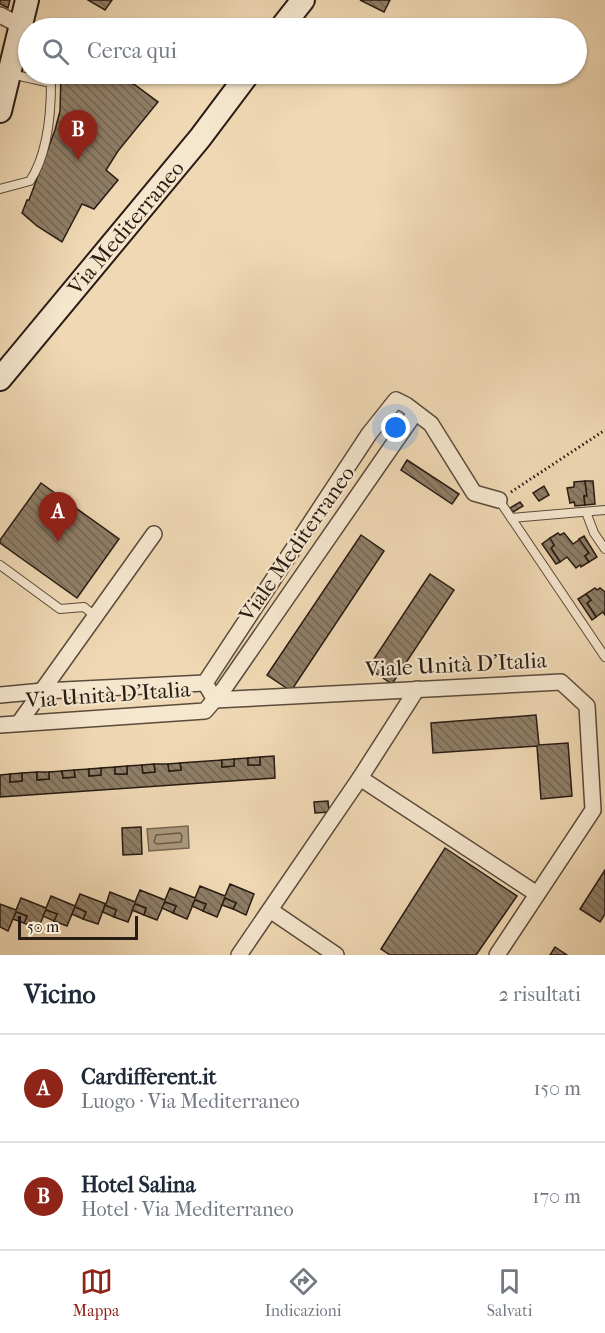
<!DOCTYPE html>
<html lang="it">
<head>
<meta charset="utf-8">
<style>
	body { margin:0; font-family:"IM FELL French Canon",serif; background:#f2f2f3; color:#1f2937 }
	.scale { position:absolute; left:18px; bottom:15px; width:120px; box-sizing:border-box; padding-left:6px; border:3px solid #281c14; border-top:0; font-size:16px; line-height:21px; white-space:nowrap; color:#281c14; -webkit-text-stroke:4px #f5e6ce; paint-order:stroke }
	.you { position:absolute; left:396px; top:428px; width:21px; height:21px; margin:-15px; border:4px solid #fff; border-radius:50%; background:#1a73e8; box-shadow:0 0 0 9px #1a73e833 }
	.badge { display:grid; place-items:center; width:39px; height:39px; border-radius:50%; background:#8f2418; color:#fff; font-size:20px; font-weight:700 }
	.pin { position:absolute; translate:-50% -50px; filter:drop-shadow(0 2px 3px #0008) }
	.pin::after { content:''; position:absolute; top:32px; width:21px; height:18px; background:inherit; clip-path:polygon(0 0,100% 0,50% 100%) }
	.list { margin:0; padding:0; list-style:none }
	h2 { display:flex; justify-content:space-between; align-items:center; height:78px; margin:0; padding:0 24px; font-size:26px }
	h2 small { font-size:20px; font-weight:400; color:#747a83 }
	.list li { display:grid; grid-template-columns:39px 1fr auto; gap:18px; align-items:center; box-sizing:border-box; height:108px; padding:0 24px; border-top:2px solid #e0e1e3 }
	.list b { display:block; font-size:22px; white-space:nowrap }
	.list p { margin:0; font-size:20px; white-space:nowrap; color:#747a83 }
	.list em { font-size:20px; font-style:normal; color:#747a83 }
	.icon { flex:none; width:33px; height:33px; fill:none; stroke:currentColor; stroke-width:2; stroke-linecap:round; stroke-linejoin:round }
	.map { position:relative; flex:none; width:605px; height:955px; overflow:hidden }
	.search { position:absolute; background:#fff; box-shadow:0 2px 4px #0004; left:18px; right:18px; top:18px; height:66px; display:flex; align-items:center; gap:15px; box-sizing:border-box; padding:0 21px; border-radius:33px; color:#747a83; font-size:22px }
	.sheet { height:294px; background:#fff }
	nav { display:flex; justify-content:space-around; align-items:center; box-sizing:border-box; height:84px; border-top:2px solid #e0e1e3; background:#fff; font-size:16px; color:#747a83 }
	nav a { display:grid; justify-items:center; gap:3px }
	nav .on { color:#8f2418 }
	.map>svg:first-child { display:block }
	.water { fill:#ab987d; stroke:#776653; stroke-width:1.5 }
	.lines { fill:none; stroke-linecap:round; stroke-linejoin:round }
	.shore { stroke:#6a5a48; stroke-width:1.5 }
	.building { fill:url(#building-back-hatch); stroke:#281c14; stroke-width:1.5 }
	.lane-casing { stroke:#5a4b3c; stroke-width:10 }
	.street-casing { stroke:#5a4b3c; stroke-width:18 }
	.secondary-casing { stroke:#281c14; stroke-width:26 }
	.path { stroke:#281c14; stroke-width:3; stroke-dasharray:1.5 3; stroke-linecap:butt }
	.lane { stroke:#f5e6ce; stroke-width:8 }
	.street { stroke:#f5e6ce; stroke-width:15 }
	.secondary { stroke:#f5e6ce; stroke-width:22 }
	.labels { text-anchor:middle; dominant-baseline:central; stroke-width:4.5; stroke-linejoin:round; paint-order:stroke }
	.street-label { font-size:22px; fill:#281c14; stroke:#f5e6ce }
</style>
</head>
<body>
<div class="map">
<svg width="605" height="955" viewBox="0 0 605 955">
	<defs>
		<pattern id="building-back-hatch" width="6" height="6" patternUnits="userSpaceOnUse" patternTransform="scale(1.5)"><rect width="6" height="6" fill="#8f7e67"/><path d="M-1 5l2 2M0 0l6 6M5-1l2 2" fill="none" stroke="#756654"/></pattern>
	</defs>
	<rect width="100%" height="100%" fill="#efd8b3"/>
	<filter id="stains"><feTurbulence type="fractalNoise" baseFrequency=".00333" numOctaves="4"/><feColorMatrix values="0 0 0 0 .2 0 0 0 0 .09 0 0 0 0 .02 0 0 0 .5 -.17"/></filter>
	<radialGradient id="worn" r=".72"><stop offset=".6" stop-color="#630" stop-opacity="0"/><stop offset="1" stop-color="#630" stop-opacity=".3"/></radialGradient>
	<!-- water -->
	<polygon class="water" points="188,826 189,848 149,851 147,829"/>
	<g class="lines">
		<!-- shore -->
		<polygon class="shore" points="180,833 182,836 181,842 157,844 154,842 156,835"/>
	</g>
	<!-- building -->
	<g class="building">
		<polygon points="0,0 10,0 8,8 0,4"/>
		<polygon points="88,0 112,0 105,10"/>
		<polygon points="360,0 390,0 384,12"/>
		<polygon points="61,74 111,74 135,85 158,102 118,151 106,170 118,180 94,209 82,204 62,242 37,226 22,213 27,200 29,200 55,130 60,111"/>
		<polygon points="407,460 459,494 452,504 401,470"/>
		<polygon points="585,481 587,496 584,496 585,505 575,506 574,502 570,503 567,488 574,487 574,482"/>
		<polygon points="585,481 593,481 595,504 585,505 584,496 587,496"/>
		<polygon points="41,483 119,539 77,598 0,543 0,540"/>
		<polygon points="544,486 549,495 539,501 533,493"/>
		<polygon points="520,502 523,506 513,512 510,508"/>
		<polygon points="558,533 560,535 564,533 573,544 580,539 589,553 585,556 589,562 581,567 580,565 576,568 567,557 560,562 551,548 554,545 550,538"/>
		<polygon points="361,535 384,551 291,691 267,675"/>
		<polygon points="584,536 597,557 589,562 585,556 589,553 579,539"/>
		<polygon points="550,538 554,545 551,548 560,562 556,564 542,544"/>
		<polygon points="430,574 454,590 392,684 368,668"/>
		<polygon points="595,588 597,590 600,588 605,592 605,615 603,612 596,617 587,603 591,600 586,594"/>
		<polygon points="586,594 591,600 587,603 596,617 592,620 578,599"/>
		<polygon points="536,715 539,745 568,743 572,796 541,799 537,746 433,753 431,723"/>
		<polygon points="274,756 275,778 0,797 0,775 10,774 10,782 22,781 22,773 37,772 37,780 49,779 49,772 62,771 63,778 75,777 74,770 89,769 89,776 101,775 101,768 115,767 115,774 127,774 127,766 142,765 143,773 155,772 154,764 168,764 169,771 181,770 180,763 222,760 222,767 234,766 234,759 248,758 248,765 260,765 260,757"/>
		<polygon points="260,757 260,765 248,765 248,758"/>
		<polygon points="234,759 234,766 222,767 222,760"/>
		<polygon points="180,763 181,770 169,771 168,764"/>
		<polygon points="154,764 155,772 143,773 142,765"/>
		<polygon points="127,766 127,774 115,774 115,767"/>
		<polygon points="101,768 101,775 89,776 89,769"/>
		<polygon points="74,770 75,777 63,778 62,771"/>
		<polygon points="37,772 49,772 49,779 37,780"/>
		<polygon points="22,773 22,781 10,782 10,774"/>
		<polygon points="328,801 329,812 315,813 314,802"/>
		<polygon points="141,827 142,854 123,855 122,828"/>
		<polygon points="445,848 517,896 476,955 390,955 381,949"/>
		<polygon points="605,870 605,914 600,922 580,909"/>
		<polygon points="230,884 254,894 246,915 233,909 236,903 225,898 217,917 203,911 206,904 195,900 187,919 173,913 176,906 165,902 157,920 144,915 146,908 135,904 128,922 114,917 116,910 105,905 98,924 83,919 86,912 75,907 67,926 54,921 57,914 46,910 38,929 24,923 27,916 16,912 8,931 0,927 0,904 16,910 21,898 46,908 51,896 75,906 80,894 106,904 110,892 135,902 140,890 165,900 170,888 195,898 200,886 225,896"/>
		<polygon points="225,898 236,903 233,909 222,905"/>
		<polygon points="195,900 206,904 203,911 192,906"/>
		<polygon points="165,902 176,906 173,913 162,908"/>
		<polygon points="135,904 146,908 144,915 132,910"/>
		<polygon points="105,905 116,910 114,917 103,912"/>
		<polygon points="75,907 86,912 83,919 72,914"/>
		<polygon points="46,910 57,914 54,921 43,916"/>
		<polygon points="16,912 27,916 24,923 13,919"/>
		<polygon points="555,947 567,955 550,955"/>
	</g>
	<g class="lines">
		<defs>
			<g id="lane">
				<path d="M0 189 30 181C47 155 51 114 51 83L11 74"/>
				<polyline points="499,500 605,657"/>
				<polyline points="586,512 594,533 605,549"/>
				<polyline points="511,518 605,510"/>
				<polyline points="0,565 60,609 84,607 96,617"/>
			</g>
			<g id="street">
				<polyline points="0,15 21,26"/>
				<polyline points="0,695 43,691 205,683"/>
				<polyline points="215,700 561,682 587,706 593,810 497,955"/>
				<polyline points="215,700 205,683 369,434 396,400 406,405 431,424 474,493 499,500"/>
				<polyline points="19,723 154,534"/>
				<polyline points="0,725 205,711 223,690 415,413"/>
				<polyline points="360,778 537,894"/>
				<polyline points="270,910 336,955"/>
				<polyline points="239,955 360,778 417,689"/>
			</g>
			<g id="secondary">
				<polyline points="281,28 303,0"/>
				<polyline points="0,111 27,0"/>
				<polyline points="0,379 200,138 248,74"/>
			</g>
		</defs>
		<!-- lane casing -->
		<use href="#lane" class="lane-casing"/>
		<!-- street casing -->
		<use href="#street" class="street-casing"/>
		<!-- secondary casing -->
		<use href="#secondary" class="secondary-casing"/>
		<!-- path -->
		<polyline class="path" points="511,492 605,430"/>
		<!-- lane -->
		<use href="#lane" class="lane"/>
		<!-- street -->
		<use href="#street" class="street"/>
		<!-- secondary -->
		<use href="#secondary" class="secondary"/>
	</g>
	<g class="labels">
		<!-- street labels -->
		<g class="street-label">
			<text transform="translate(126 228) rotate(-50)">Via Mediterraneo</text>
			<text transform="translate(297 544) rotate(-55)">Viale Mediterraneo</text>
			<text transform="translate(456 665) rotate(-3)">Viale Unità D'Italia</text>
			<text transform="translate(108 695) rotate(-4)">Via Unità D'Italia</text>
		</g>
	</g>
	<rect width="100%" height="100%" filter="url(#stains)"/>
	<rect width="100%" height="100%" fill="url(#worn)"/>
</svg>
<div class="scale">50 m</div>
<div class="you"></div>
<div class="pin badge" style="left:58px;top:542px">A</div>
<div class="pin badge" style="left:78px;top:160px">B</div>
<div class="search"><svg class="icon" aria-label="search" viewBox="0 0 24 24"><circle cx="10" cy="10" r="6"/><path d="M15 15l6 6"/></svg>Cerca qui</div>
</div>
<section class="sheet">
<h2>Vicino<small>2 risultati</small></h2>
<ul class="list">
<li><span class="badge">A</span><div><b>Cardifferent.it</b><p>Luogo · Via Mediterraneo</p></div><em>150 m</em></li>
<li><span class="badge">B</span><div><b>Hotel Salina</b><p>Hotel · Via Mediterraneo</p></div><em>170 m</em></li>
</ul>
</section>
<nav>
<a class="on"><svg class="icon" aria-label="map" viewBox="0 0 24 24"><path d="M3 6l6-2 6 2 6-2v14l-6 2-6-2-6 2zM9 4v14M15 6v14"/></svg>Mappa</a>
<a><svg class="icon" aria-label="directions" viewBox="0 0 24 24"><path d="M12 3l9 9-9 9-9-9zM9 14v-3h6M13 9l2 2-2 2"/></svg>Indicazioni</a>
<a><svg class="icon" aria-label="saved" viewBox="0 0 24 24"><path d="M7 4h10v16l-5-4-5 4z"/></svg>Salvati</a>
</nav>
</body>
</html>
